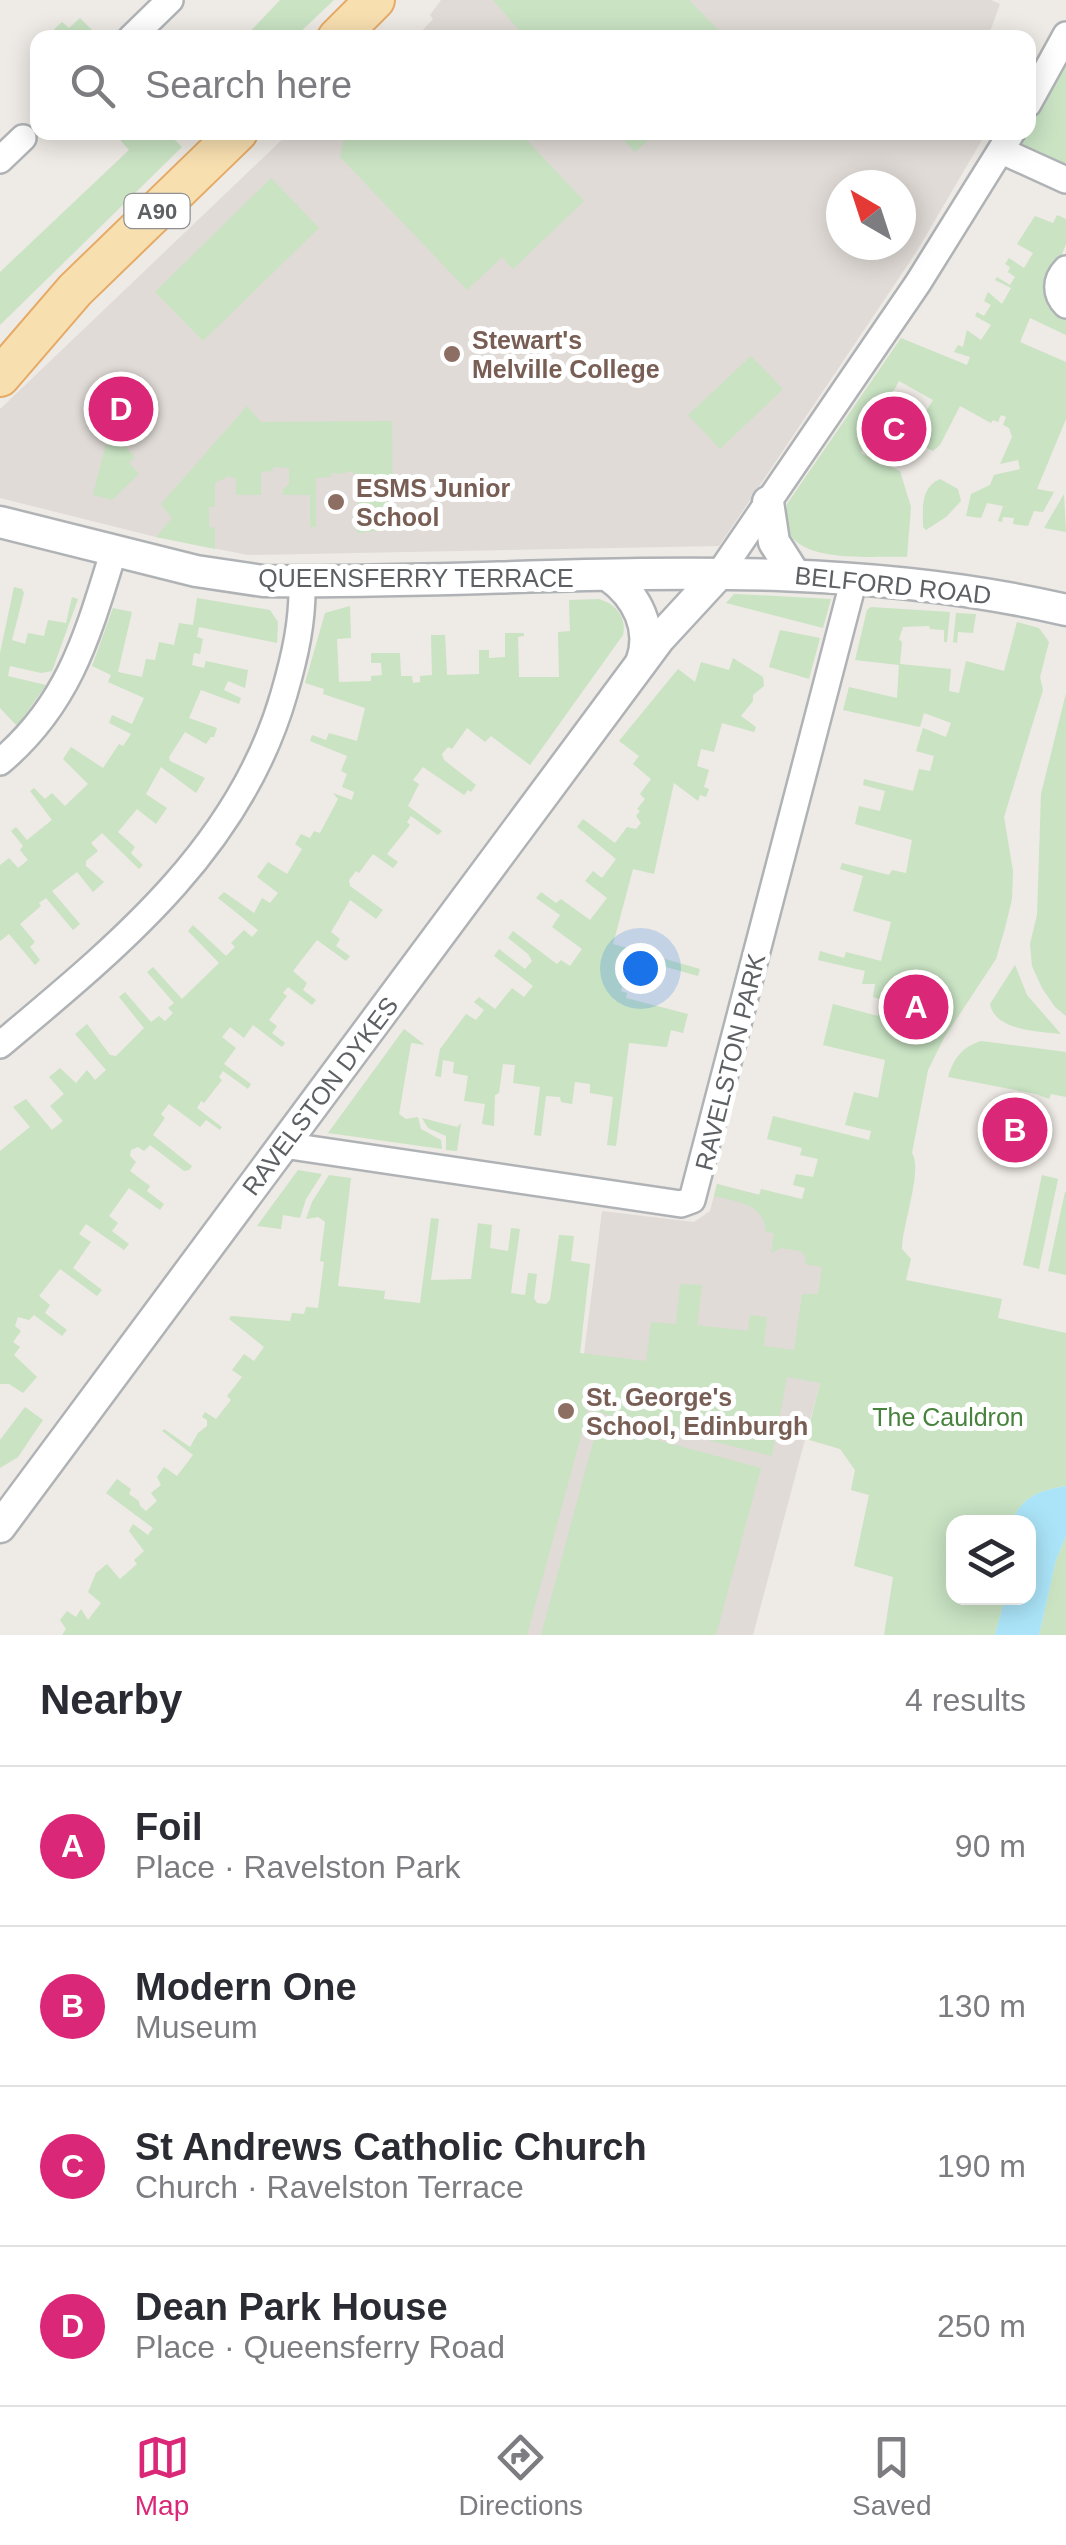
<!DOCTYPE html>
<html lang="en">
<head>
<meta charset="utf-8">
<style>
	body { margin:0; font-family:Arial,sans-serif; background:#f2f2f3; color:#2b2b33 }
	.controls { position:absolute; right:30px; bottom:30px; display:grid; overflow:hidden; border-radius:20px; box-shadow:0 5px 25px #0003 }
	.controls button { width:90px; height:90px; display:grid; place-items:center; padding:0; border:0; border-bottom:2px solid #e1e1e2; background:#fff; color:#2b2b33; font:50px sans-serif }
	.compass { position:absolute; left:826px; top:170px; width:90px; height:90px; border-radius:50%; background:#fff; box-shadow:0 5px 25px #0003; rotate:321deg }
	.you { position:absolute; left:640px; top:968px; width:35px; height:35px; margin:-25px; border:8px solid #fff; border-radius:50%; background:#1a73e8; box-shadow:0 0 0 15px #1a73e833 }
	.badge { display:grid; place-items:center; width:65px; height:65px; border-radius:50%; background:#db2777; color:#fff; font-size:32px; font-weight:700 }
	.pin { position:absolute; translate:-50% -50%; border:5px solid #fff; box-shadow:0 2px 10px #0006 }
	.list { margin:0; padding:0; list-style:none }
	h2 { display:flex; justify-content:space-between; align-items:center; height:130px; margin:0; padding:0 40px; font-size:42px }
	h2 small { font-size:32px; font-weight:400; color:#7c7c81 }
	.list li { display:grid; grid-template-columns:65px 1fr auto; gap:30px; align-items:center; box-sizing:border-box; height:160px; padding:0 40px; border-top:2px solid #e1e1e2 }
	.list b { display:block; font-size:38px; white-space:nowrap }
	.list p { margin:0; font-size:32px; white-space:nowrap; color:#7c7c81 }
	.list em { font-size:32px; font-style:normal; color:#7c7c81 }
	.icon { flex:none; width:55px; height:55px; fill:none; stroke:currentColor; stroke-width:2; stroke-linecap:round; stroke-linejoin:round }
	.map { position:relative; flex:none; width:1066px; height:1635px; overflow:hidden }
	.search { position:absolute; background:#fff; box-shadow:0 5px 25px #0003; left:30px; right:30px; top:30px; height:110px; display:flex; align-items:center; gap:25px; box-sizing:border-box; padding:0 35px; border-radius:20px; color:#7c7c81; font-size:38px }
	.sheet { height:770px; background:#fff }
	nav { display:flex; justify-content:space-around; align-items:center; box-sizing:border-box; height:140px; border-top:2px solid #e1e1e2; background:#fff; font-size:28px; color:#7c7c81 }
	nav a { display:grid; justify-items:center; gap:5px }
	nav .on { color:#db2777 }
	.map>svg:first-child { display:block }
	.education { fill:#e0dbd6; fill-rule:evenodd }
	.green { fill:#c9e3c3 }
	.water { fill:#abe4f8 }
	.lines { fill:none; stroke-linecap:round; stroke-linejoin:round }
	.minor-casing { stroke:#b0b3b6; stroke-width:30 }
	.tertiary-casing { stroke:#b0b3b6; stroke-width:35 }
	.primary-casing { stroke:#e5aa66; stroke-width:42 }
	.minor { stroke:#fff; stroke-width:25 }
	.tertiary { stroke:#fff; stroke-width:30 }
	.primary { stroke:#f8dfb0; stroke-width:38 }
	.education-dot { fill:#8d6e63; stroke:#fff; stroke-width:4 }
	.labels { text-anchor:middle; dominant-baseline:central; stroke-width:10; stroke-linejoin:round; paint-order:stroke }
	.shield { fill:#fff; stroke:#8e9092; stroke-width:2.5 }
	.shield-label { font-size:22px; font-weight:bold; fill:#5d6164 }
	.education-label { font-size:25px; font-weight:bold; fill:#785e54; stroke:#fff; text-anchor:start }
	.street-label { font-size:25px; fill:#5d6164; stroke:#fff }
	.park-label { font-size:25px; fill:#47833d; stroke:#fff }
</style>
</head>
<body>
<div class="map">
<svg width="1066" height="1635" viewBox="0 0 1066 1635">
	<rect width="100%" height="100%" fill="#eeeae5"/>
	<!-- education -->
	<g class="education">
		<polygon points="441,0 991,0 1000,4 988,37 415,38 433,19 430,15"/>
		<path d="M289 133H986L917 251 719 546 248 555 156 537 0 498V409ZM841 185H901V245H841Z"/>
		<polygon points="717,1184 853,1219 820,1383 753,1635 243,1635 343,1326 584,1354 602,1211 694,1222 710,1211"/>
	</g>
	<!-- green -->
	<g class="green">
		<polygon points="280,0 334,0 295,37 245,37"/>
		<polygon points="493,0 689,0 725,37 525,37"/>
		<polygon points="80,18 99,37 46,37 62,22 69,28"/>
		<polygon points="1066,61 1066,171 1017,150"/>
		<polygon points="114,133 168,133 182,147 0,325 0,272 129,150"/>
		<polygon points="350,133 520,133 584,201 513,269 502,257 467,290 340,157 343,142"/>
		<polygon points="617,133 656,133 635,152"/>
		<polygon points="271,178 319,228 203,341 155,292"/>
		<path d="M1057 215 1066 219V244L1053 276 1066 312V335L1030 318 1020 342 1066 362V419L1037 489 1054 492 1043 512 1034 511 1028 526 1013 524 1014 518 1003 517 1002 522 998 521 1003 506 987 503 981 518 966 516 971 494 990 485 994 475 1020 469 1018 460 1000 464 1012 437 1009 428 1003 425 1006 417 1001 415 998 422 993 420 991 423 960 406 940 445 933 451 909 439 933 400 899 381 861 453 900 471 911 507 907 557C867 555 772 568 787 504L901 338 967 365 970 357 954 352 958 345 963 347 967 330 981 340 991 325 975 316 977 312 984 316 991 305 984 301 988 292 1002 304 1011 288 995 280 997 277 1010 285 1015 277 1008 272 1010 267 1005 264 1009 258 1024 268 1033 253 1017 244 1035 216 1053 223Z"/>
		<polygon points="751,356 783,389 720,449 688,415"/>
		<polygon points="247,406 261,422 392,421 393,529 357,533 357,475 350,471 342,474 331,473 331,477 316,478 316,527 310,527 310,495 283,495 283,489 289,484 289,468 273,467 273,471 261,472 261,495 236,495 236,479 229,476 215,483 215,507 209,507 209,527 215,528 215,549 156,537 172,518 161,504"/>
		<polygon points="118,439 135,457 129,463 139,474 112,500 93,495 107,440 112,444"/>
		<path d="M940 479 958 489 961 501 946 517 926 530 923 527C923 509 920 488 940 479Z"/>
		<polygon points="1064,494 1066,532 1044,528"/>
		<polygon points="14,587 22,589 24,593 12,640 25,644 28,633 44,636 48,620 66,623 72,597 78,599 52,671 41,673 10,666 8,676 46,685 17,726 0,708 0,653"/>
		<polygon points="734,594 736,594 831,599 823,628 726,603"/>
		<polygon points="197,598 270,610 278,622 277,643 199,627 197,637 203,639 200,654 194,653 192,665 204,668 206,661 248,670 245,688 228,681 224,690 241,698 239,704 201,690 189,718 217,728 214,737 211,737 206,744 185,732 169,757 170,761 205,778 196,793 161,767 146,794 167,808 156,824 137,809 118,832 135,847 131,853 143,865 139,869 102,833 91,843 98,851 86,861 86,866 104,882 93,892 77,872 52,891 80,924 73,930 46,898 39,903 41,906 20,924 35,942 30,947 40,960 35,965 9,934 0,941 0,865 9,858 18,868 28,860 20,850 23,846 11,831 16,827 27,840 52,820 30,791 34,788 45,799 52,793 65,806 88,784 63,759 71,747 103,768 119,744 123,746 131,734 109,723 112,715 132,724 144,698 108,682 111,675 92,666 113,608 132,612 118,672 142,677 146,659 155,660 159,642 174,645 179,623 193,625"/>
		<path d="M599 599C616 604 627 617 623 635L530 765 491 736 485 742 467 728 452 749 448 747 442 754 444 760 476 785 471 792 468 790 464 795 423 767 413 780 419 784 408 806 442 831 438 835 411 816 407 822 410 825 387 854 398 862 393 868 373 854 359 873 356 871 349 880 350 886 383 910 376 919 350 900 331 932 340 939 336 946 350 956 346 961 317 940 293 971 307 983 303 990 316 1000 312 1005 288 987 283 993 287 996 269 1020 277 1026 272 1033 285 1043 282 1047 253 1025 244 1038 230 1027 222 1037 236 1048 224 1064 251 1084 248 1089 223 1071 219 1077 222 1080 204 1103 201 1101 197 1108 222 1127 220 1130 206 1120 200 1127 169 1104 161 1114 165 1118 153 1135 192 1166 189 1170 184 1171 150 1145 144 1151 138 1147 131 1150 130 1156 136 1162 130 1171 150 1186 147 1191 164 1204 160 1210 129 1188 109 1216 118 1223 112 1231 129 1244 124 1250 86 1224 79 1234 91 1242 73 1268 102 1290 97 1296 60 1269 39 1296 50 1305 45 1313 67 1330 62 1336 34 1315 29 1320 18 1317 15 1326 21 1331 13 1342 20 1347 14 1355 37 1377 23 1393 9 1384H0V1151L30 1127 13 1107 26 1099 52 1130 63 1121 50 1106 64 1094 49 1077 60 1068 76 1083 87 1070 95 1080 106 1070 75 1034 87 1024 110 1055 116 1056 144 1028 119 997 125 992 151 1022 159 1016 165 1021 173 1013 168 1008 174 1003 147 972 153 967 182 999 219 963 188 931 193 925 226 956 235 947 231 943 244 930 252 937 258 930 218 898 224 892 254 913 262 898 270 903 278 893 257 877 268 862 287 874 302 849 295 844 301 834 310 838 314 831 320 833 338 799 333 793 352 800 354 792 342 787 347 774 341 771 347 756 310 741 312 735 326 740 329 733 357 741 365 708 323 694 324 689 305 683 325 613 350 606 351 638 337 639 339 682 371 681V676L382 675 381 663H371V653H400L401 676H412L413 683 420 682V676L432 675 431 635H445L447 675 479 674V650H489V658L505 657V633H524V636L518 637 519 677H559L558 632 570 631 569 600Z"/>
		<path d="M871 607 950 612 947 642H944V630L930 629 929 626 903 627 899 639 902 642 900 664 951 669 949 691 959 693 966 661 1004 671 1017 622 1039 628 1049 642 1040 677 1043 690 1004 817 1013 871 1012 899 1005 928 996 959 944 1038 928 1070 912 1153C923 1170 902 1225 902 1249L911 1259 906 1280 1002 1299 998 1318 1066 1333V1486C1040 1490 1022 1497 1011 1522H954V1598H1005L995 1635H884L893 1577 854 1566 869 1495 851 1490 855 1470 840 1449 806 1439 820 1383 787 1377 772 1456 588 1410 527 1635H62L66 1629 60 1620 67 1611 76 1617 81 1609 88 1620 101 1603 88 1592 96 1573 107 1564 120 1579 137 1564 134 1560 144 1551 129 1531 133 1524 148 1535 153 1528 106 1493 117 1479 131 1489 129 1494 139 1501 140 1506 146 1511 157 1501 151 1493 161 1485 157 1477 164 1467 177 1476 193 1455 162 1431 164 1429 190 1447 198 1433 207 1426V1420L202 1417 205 1412 216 1419 231 1400 227 1396 242 1377 232 1370 244 1354 254 1361 264 1347 229 1319 231 1316 290 1321 292 1313 304 1314 306 1307 318 1308 324 1262 320 1261 325 1222 318 1217 306 1219 312 1202 329 1175 351 1178 338 1286 385 1291 384 1299 420 1303 431 1218 439 1219 431 1280 471 1279 478 1223 492 1225 490 1248 508 1251 511 1228 520 1229 511 1293 525 1295 528 1273 537 1274 534 1298 537 1303 546 1304 550 1300 559 1235 574 1236 571 1261 590 1264 580 1353 646 1361 651 1322 676 1324 680 1284 702 1285 697 1325 748 1331 750 1315 767 1317 764 1346 794 1350 802 1294H818L822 1267 805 1264 806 1257 800 1251 781 1248 771 1253 774 1233 766 1232C764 1203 737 1202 714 1196L717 1184 759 1195 761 1189 802 1199 805 1188 793 1185 796 1174 813 1177 818 1159 800 1155 802 1148 767 1139 773 1116 869 1140 871 1131 845 1125 854 1092 878 1098 885 1060 823 1045 833 1004 878 1016 882 1000 873 997 875 984H862L865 971 818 960 820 951 844 958 846 952 881 961 891 922 853 911 863 876 840 869 842 863 889 875 892 870 906 873 912 840 855 824 859 806 880 811 885 791 863 785 864 779 913 791 919 769 930 771 934 756 916 751 923 728 946 737 951 723 924 713 920 727 843 710 849 687 897 698 899 665 855 660 867 610Z"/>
		<polygon points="956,613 976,614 973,633 958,632 957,643 953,642"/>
		<polygon points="780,630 820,638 809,679 769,667"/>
		<polygon points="733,658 763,677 764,686 753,695 753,701 741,716 756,727 754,732 722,723 714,752 701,749 697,766 709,770 704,787 709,789 706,797 700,795 698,801 674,783 654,874 633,869 613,944 700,969 698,976 652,963 646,986 624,981 621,991 627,993 626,998 688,1014 683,1033 671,1030 667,1047 629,1043 616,1146 607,1145 613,1097 590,1093 590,1084 575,1082 572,1104 561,1102 560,1097 546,1096 541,1136 534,1135 540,1087 513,1083 515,1065 503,1064 499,1093 495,1095 494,1126 482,1124 485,1104 464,1101 468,1076 453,1073 454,1062 443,1060 441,1077 435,1076 440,1049 466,1014 476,1020 484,1010 474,1002 479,997 495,1009 512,988 524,997 533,986 494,956 499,949 525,969 532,961 528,954 508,938 513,931 557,964 561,960 570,966 582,949 552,927 560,915 536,898 541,892 556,903 561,899 590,920 607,898 585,881 593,871 602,878 616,859 577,827 583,819 615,843 627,827 636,829 641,823 636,816 640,811 637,809 645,799 640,794 651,779 633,764 639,756 619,741 678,669 695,682 701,662 729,670"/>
		<polygon points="1066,693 1066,1016 1055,1007 1042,988 1032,966 1030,944 1037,915 1041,794"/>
		<path d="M1015 965 1027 995 1061 1034C1039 1031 995 1031 990 1004Z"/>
		<polygon points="404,1029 425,1045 411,1043 399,1114 406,1119 418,1117 421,1129 441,1140 442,1149 328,1133"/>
		<path d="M981 1041 1066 1052V1097L1051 1094 1049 1099 1036 1094 948 1077C954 1058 962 1047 981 1041Z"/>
		<polygon points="422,1118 457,1127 461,1123 457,1151 446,1150 446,1136 428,1128"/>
		<polygon points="298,1170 322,1174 306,1199 300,1218 283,1215 281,1229 257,1226"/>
		<polygon points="1042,1175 1058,1179 1039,1269 1023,1265"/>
		<polygon points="1065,1192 1066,1192 1066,1275 1048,1271"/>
		<polygon points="25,1407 43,1420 18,1457 0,1468 0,1440"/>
		<polygon points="598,1424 761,1468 716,1635 541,1635"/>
		<polygon points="1066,1536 1066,1635 1039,1635 1056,1560"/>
	</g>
	<!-- water -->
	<path class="water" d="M1066 1486V1536L1056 1560 1039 1635H995L1005 1598H1028V1522H1011C1022 1497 1040 1490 1066 1486Z"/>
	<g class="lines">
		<defs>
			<g id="minor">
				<polyline points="131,38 170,0"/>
				<polyline points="1028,104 1066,35"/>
				<polyline points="1002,151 1066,180"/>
				<polyline points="0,160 23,138"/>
				<path d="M1066 269C1055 280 1055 294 1066 305"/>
				<polyline points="719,574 918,283 1012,132"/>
				<path d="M0 762C70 703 88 634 114 550"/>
				<path d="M0 1045C118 946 240 848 284 694 295 656 303 621 302 582"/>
				<polyline points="283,1145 681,1204 692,1200 854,579"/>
			</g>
			<g id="tertiary">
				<polyline points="768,502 774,542 795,575"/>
				<path d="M0 522 196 571 263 581C530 585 803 548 1066 610"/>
				<path d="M609 576C637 596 654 629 641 663"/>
				<polyline points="0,1527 659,639 719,574"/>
			</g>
			<g id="primary">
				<polyline points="337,38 375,0"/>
				<polyline points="0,377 75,290 238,132"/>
			</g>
		</defs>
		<!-- minor casing -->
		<use href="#minor" class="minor-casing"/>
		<!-- tertiary casing -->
		<use href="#tertiary" class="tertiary-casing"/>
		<!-- primary casing -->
		<use href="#primary" class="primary-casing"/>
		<!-- minor -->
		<use href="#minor" class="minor"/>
		<!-- tertiary -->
		<use href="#tertiary" class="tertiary"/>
		<!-- primary -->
		<use href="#primary" class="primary"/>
	</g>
	<!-- markers -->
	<g class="education-dot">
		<circle cx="452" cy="354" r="10"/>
		<circle cx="336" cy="502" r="10"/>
		<circle cx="566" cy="1411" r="10"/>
	</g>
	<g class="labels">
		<!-- shield labels -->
		<rect class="shield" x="124.5" y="194" width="65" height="34" rx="8"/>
		<g class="shield-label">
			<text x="157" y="211">A90</text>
		</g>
		<!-- education labels -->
		<g class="education-label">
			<text x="472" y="340">Stewart's<tspan x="472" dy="29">Melville College</tspan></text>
			<text x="356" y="488">ESMS Junior<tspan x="356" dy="29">School</tspan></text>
			<text x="586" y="1397">St. George's<tspan x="586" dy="29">School, Edinburgh</tspan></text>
		</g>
		<!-- street labels -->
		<g class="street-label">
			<text x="416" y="578">QUEENSFERRY TERRACE</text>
			<text transform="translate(893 585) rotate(6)">BELFORD ROAD</text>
			<text transform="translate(730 1062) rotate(-76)">RAVELSTON PARK</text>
			<text transform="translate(320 1096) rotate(-53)">RAVELSTON DYKES</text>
		</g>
		<!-- park labels -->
		<g class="park-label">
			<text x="948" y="1417">The Cauldron</text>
		</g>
	</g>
</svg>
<div class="controls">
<button><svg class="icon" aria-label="layers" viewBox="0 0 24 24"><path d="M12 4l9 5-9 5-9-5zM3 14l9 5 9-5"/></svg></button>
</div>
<svg class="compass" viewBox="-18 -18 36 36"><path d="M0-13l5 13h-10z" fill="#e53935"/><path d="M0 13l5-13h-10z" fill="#7c7c81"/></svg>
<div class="you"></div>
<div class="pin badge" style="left:916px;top:1007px">A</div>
<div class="pin badge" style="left:1015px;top:1130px">B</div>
<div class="pin badge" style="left:894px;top:429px">C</div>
<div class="pin badge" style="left:121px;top:409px">D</div>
<div class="search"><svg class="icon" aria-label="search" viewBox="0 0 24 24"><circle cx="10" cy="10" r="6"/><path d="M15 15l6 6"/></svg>Search here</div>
</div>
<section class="sheet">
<h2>Nearby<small>4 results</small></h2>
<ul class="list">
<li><span class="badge">A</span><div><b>Foil</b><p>Place · Ravelston Park</p></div><em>90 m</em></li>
<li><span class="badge">B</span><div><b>Modern One</b><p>Museum</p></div><em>130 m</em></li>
<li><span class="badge">C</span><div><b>St Andrews Catholic Church</b><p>Church · Ravelston Terrace</p></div><em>190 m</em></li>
<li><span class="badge">D</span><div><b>Dean Park House</b><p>Place · Queensferry Road</p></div><em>250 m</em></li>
</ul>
</section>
<nav>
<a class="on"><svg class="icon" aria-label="map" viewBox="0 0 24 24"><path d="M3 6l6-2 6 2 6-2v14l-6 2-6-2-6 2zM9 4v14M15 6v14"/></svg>Map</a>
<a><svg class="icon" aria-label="directions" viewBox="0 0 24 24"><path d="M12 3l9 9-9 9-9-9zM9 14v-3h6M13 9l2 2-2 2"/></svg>Directions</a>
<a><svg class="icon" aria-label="saved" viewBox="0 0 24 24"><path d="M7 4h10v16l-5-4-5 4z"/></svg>Saved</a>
</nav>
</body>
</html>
